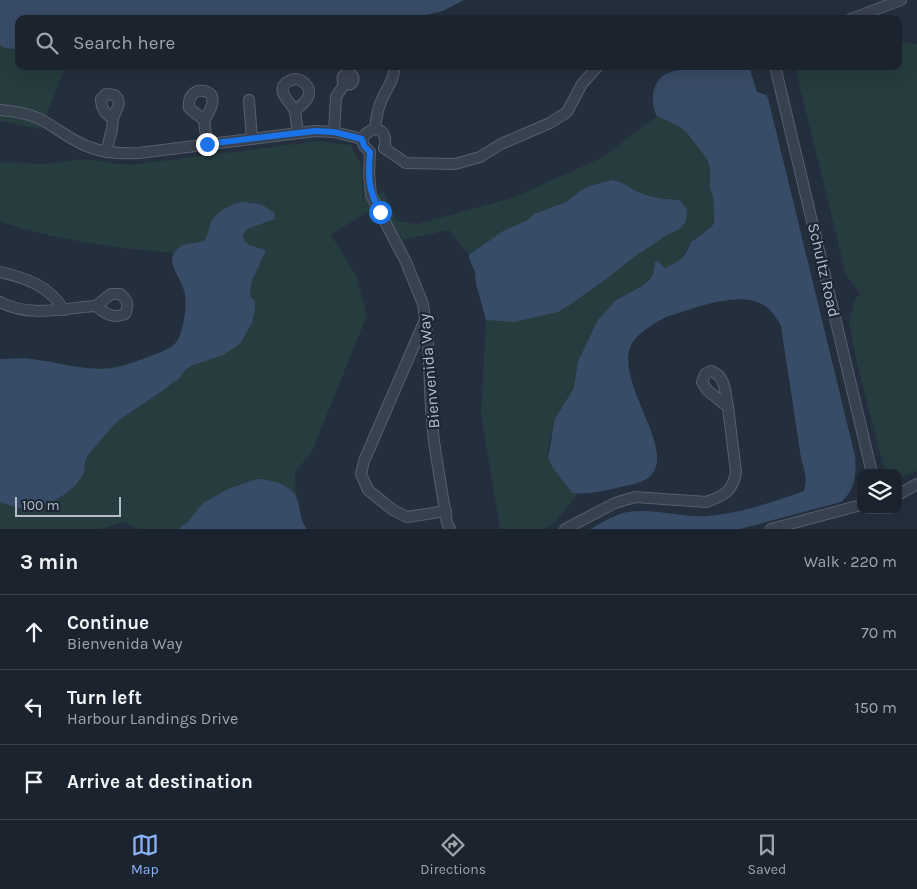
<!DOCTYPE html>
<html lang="en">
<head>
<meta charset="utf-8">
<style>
	body { margin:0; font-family:Karla,sans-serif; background:#282f3a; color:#f1f3f6 }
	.controls { position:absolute; right:15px; bottom:15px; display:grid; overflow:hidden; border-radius:10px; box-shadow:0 5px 20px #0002 }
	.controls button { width:45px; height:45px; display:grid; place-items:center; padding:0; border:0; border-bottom:1px solid #39404a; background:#1b232e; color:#f1f3f6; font:25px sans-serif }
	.scale { position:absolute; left:15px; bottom:12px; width:106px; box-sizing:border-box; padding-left:5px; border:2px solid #b4bcc9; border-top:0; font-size:14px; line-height:18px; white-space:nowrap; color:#b4bcc9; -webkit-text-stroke:4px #1d2633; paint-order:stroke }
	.stop { position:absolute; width:15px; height:15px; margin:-11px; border:4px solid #1a73e8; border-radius:50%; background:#fff }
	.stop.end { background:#1a73e8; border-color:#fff; box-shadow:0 1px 5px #0008 }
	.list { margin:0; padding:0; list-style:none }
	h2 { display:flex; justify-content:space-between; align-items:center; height:65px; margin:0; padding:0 20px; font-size:21px }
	h2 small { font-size:16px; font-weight:400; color:#a0a4aa }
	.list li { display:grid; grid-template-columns:32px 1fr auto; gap:15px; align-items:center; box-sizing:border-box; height:75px; padding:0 20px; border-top:1px solid #39404a }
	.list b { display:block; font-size:19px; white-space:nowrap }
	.list p { margin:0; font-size:16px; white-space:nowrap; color:#a0a4aa }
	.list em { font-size:16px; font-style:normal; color:#a0a4aa }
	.icon { flex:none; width:28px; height:28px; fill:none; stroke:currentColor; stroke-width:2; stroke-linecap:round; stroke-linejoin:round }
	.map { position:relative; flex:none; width:917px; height:529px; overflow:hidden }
	.search { position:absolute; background:#1b232e; box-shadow:0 5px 20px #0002; left:15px; right:15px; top:15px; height:55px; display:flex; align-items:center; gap:12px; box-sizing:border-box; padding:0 18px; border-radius:10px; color:#a0a4aa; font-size:19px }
	.sheet { height:290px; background:#1b232e }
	nav { display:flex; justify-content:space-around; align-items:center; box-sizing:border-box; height:70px; border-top:1px solid #39404a; background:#1b232e; font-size:14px; color:#a0a4aa }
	nav a { display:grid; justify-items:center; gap:2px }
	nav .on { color:#8ab4f8 }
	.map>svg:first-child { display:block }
	.green { fill:#263c3f }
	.water { fill:#394c67 }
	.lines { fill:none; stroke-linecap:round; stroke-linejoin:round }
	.minor-casing { stroke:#565f6c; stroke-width:12 }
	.minor { stroke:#38414e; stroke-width:10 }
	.route { stroke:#1a73e8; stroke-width:6 }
	.labels { text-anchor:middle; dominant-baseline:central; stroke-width:4.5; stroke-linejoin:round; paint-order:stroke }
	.street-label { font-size:16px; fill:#b4bcc9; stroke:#1d2633 }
</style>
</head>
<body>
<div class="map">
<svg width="917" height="529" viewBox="0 0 917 529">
	<rect width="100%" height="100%" fill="#242f3e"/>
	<!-- green -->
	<g class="green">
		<polygon points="898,42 917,44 917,471 898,479 898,473 885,473 855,355 849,321 855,299 861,294 846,275 795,67 898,66"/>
		<polygon points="0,45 5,48 19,50 19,66 66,66 41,129 0,121"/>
		<path d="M657 116 680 127 687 133 707 159 710 168V188L713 196 715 217 711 227 693 239 680 260 665 268 661 263 653 275 642 286 621 297 610 306 581 354C576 365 577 376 574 387 571 396 563 403 559 411 555 418 547 448 548 456 550 464 557 472 562 479 567 486 568 492 578 494L554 523 544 529H500L481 414 486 320 476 283 475 272 469 258V255L449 230 403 240 379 204 331 235 356 276 367 315 311 454 295 471C296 490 295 514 307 529H139L123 522 100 529H0V359C10 359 20 358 30 359 80 364 99 378 149 356 156 353 164 351 170 347 182 340 185 319 186 306 188 287 167 264 174 253 113 248 59 240 0 222V162L45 164 85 159 128 165 319 141 351 145 361 165 363 197 384 192 397 221 417 224 513 198 603 157Z"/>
	</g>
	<!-- water -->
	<g class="water">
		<polygon points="0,0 464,0 443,11 409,19 19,19 19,50 5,48 0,45"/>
		<path d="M694 66H749L757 92 766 95 768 98 855 456C857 473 855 491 841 502L740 529H590C602 523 615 514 628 512 655 508 682 518 708 516 741 513 774 502 804 491 808 478 804 470 801 458L781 326C778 321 775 315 770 310 746 286 694 309 666 317 656 322 643 330 635 339 607 373 676 446 652 474 646 482 634 484 625 486 608 490 589 495 572 493L553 468 548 458 555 418 574 388 578 361 598 320 616 300 642 286 649 280 653 275 655 262 658 261 665 268 680 260 686 253 691 242 711 227 714 223V212L713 196 710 188V168L707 159 687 133 680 127 657 116C649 101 652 77 671 72 679 69 687 69 694 66Z"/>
		<path d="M612 180C623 181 630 189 641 193 654 199 666 199 680 200L686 208 687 213 686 221 681 228 667 235 634 257 606 279 568 306 558 312 514 322 486 320 476 283 475 272 469 258V255L503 231 526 221 534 214 566 202 580 191 590 186Z"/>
		<path d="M241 202 260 204 274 212 275 219 247 229 243 235 244 241 249 245 266 250 251 283 250 296 255 301V308L252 323 240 344 223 355 191 366 185 370 179 379 172 383 165 389 119 420 112 427 88 455 85 462 84 473 76 485 62 496 52 502 33 507 17 508 0 502V359C10 359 21 358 31 359 59 362 86 372 114 368 125 366 166 352 174 345 184 336 188 302 184 290 182 281 168 263 173 255 182 239 191 247 205 240 208 234 209 226 212 220 219 210 229 205 241 202Z"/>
		<path d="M257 479C270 479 293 485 297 499 301 510 299 519 307 529H178L188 522 203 503 228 489Z"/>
	</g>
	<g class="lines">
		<defs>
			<g id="minor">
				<polyline points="851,19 901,0"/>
				<polyline points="775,66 872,473"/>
				<circle cx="348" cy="79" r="5.5"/>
				<path d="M294 79C304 79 313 89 307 99 304 104 299 106 295 111 290 101 270 87 294 79Z"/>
				<path d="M197 91C221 89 212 109 204 120L189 108C188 100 190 95 197 91Z"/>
				<polyline points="249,100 252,139"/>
				<path d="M0 110C13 111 26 113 38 118 56 127 70 140 89 147 105 153 122 154 139 153L315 131 334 132 362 139"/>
				<polyline points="295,111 298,133"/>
				<polyline points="204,120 207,144"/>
				<path d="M375 129C376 118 378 107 383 97 388 86 395 79 394 66"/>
				<polyline points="334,132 336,97 345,83"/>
				<polyline points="384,148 406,163 455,164 480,157 501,144 550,123 567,112 582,84 598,66"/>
				<path d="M106 152 112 129 113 118 119 104 118 99 115 95 106 94 101 99C101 107 105 115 113 118"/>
				<polyline points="370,152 369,174 371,195 406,262 423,304 428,341 431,410 434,442 447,523 450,529"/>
				<path d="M370 152 364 146 362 139C372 122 390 129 384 148"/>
				<path d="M0 272C27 278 49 286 64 310"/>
				<path d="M111 294H120C128 300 129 305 125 314 113 319 106 314 96 306Z"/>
				<path d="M0 302C31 318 63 308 96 306"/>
				<polyline points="425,320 364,461 361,474 368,490 393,510 407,517 446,511"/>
				<path d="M711 371C726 376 725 392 728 407L707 390 702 382 705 374Z"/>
				<polyline points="898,495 917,484"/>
				<path d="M565 529 615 503 635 497 706 502C724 496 733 491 736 472L728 407"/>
				<polyline points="771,529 861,505"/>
			</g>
		</defs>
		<!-- minor casing -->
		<use href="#minor" class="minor-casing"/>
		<!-- minor -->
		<use href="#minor" class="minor"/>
	</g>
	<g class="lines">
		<!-- route -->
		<path class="route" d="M207 144 315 131 334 132 362 139 364 146 370 152C368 177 368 189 380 212"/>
	</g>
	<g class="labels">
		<!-- street labels -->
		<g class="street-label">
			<text transform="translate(824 270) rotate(77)">Schultz Road</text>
			<text transform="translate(429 371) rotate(-95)">Bienvenida Way</text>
		</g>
	</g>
</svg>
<div class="controls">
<button><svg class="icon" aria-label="layers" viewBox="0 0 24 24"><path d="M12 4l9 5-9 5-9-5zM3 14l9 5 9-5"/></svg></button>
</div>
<div class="scale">100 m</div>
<div class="stop" style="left:380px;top:212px"></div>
<div class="stop end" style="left:207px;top:144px"></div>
<div class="search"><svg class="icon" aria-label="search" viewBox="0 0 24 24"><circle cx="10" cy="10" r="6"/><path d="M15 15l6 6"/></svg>Search here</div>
</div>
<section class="sheet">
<h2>3 min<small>Walk · 220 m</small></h2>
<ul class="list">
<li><svg class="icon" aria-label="ahead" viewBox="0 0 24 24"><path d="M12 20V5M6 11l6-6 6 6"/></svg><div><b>Continue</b><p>Bienvenida Way</p></div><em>70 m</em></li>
<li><svg class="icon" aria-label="left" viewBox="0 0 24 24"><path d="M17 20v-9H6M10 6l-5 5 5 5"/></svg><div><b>Turn left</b><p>Harbour Landings Drive</p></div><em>150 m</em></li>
<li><svg class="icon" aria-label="arrive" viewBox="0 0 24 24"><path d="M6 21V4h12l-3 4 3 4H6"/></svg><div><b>Arrive at destination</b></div></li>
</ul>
</section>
<nav>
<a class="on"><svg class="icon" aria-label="map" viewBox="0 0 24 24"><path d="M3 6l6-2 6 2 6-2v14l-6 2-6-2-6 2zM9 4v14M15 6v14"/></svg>Map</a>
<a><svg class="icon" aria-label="directions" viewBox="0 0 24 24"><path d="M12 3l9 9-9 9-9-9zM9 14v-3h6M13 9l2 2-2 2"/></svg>Directions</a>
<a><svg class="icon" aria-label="saved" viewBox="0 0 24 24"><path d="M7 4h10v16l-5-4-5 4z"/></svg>Saved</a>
</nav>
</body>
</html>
